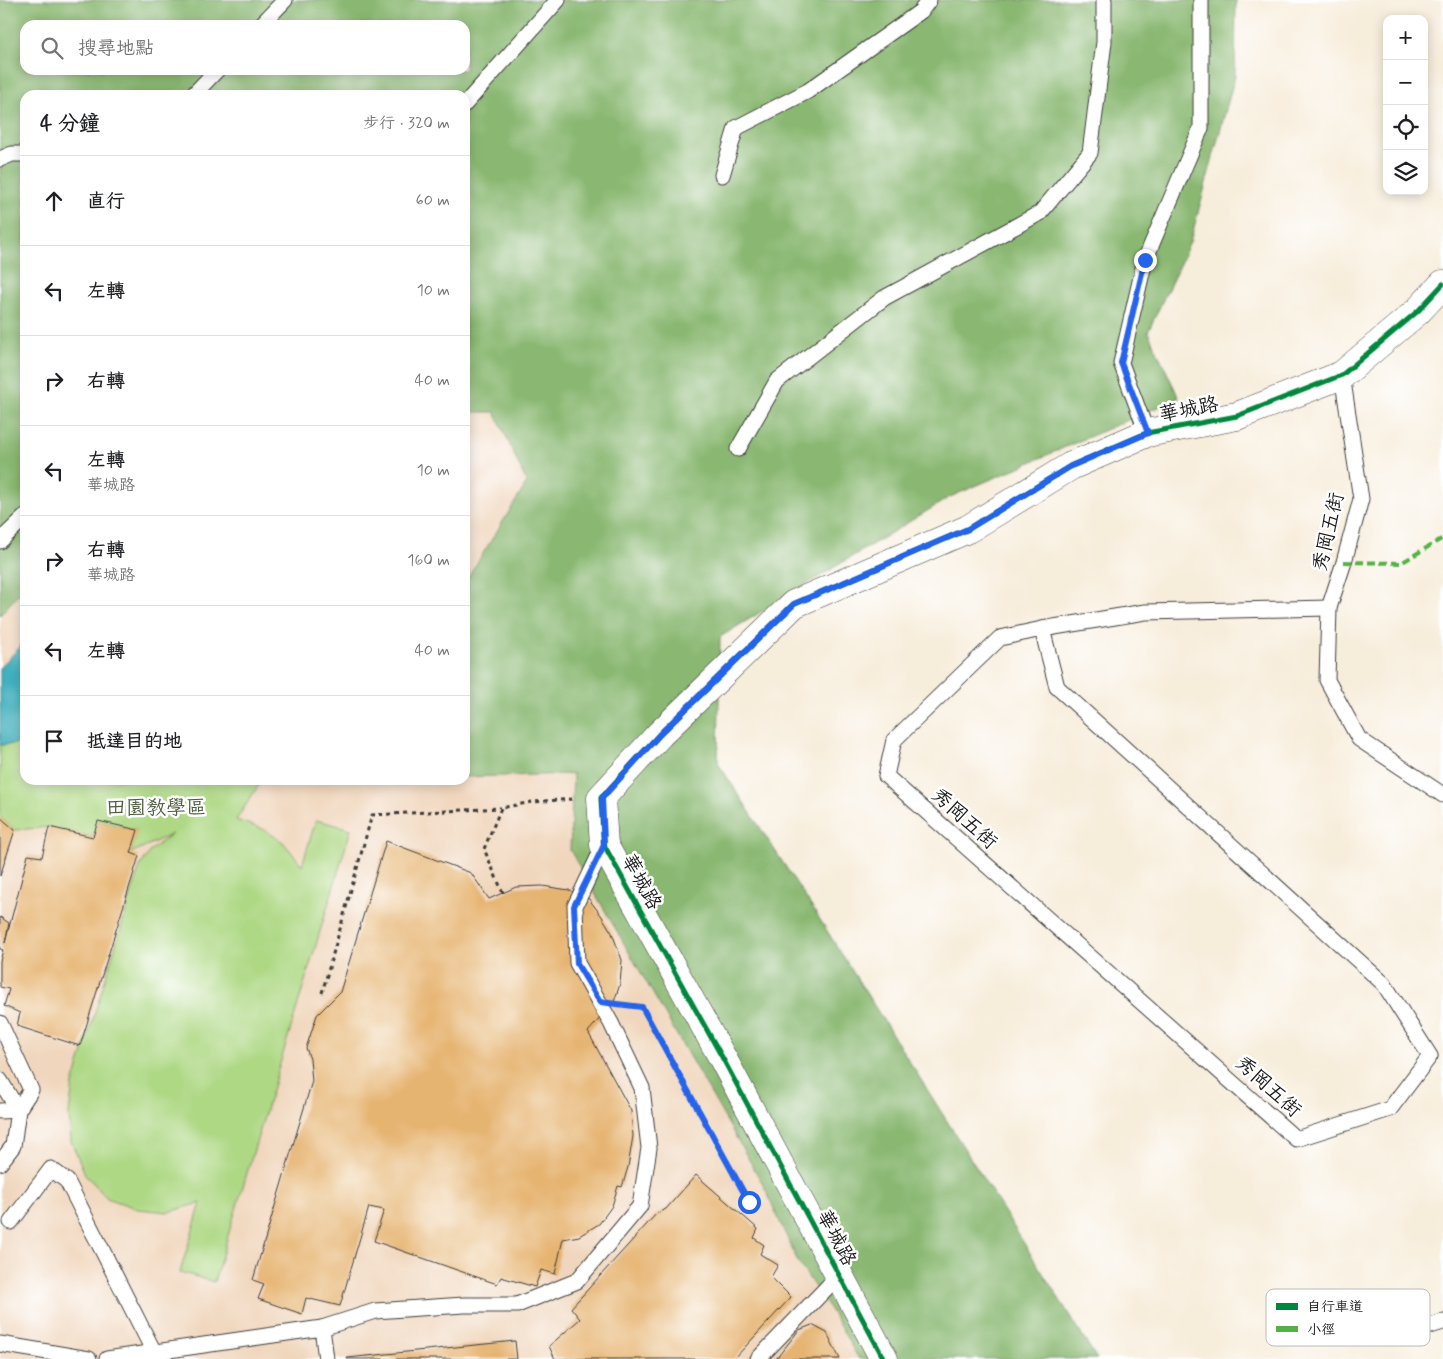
<!DOCTYPE html>
<html lang="zh-TW">
<head>
<meta charset="utf-8">
<style>
	body { margin:0; font-family:Mynerve,"LXGW WenKai TC",sans-serif; background:#f2f2f2; color:#202124 }
	.controls { position:absolute; right:15px; top:15px; display:grid; overflow:hidden; border-radius:10px; box-shadow:0 2px 12px #0003 }
	.controls button { width:45px; height:45px; display:grid; place-items:center; padding:0; border:0; border-bottom:1px solid #e0e0e0; background:#fff; color:#202124; font:25px sans-serif }
	.stop { position:absolute; width:15px; height:15px; margin:-11px; border:4px solid #2563eb; border-radius:50%; background:#fff }
	.stop.end { background:#2563eb; border-color:#fff; box-shadow:0 1px 5px #0008 }
	.list { margin:0; padding:0; list-style:none }
	h2 { display:flex; justify-content:space-between; align-items:center; height:65px; margin:0; padding:0 20px; font-size:21px }
	h2 small { font-size:16px; font-weight:400; color:#757577 }
	.list li { display:grid; grid-template-columns:32px 1fr auto; gap:15px; align-items:center; box-sizing:border-box; height:90px; padding:0 20px; border-top:1px solid #e0e0e0 }
	.list b { display:block; font-size:19px; white-space:nowrap }
	.list p { margin:0; font-size:16px; white-space:nowrap; color:#757577 }
	.list em { font-size:16px; font-style:normal; color:#757577 }
	.icon { flex:none; width:28px; height:28px; fill:none; stroke:currentColor; stroke-width:2; stroke-linecap:round; stroke-linejoin:round }
	.map { position:relative; flex:none; width:1443px; height:1359px; overflow:hidden }
	.search { position:absolute; background:#fff; box-shadow:0 2px 12px #0003; left:20px; top:20px; width:450px; height:55px; display:flex; align-items:center; gap:12px; box-sizing:border-box; padding:0 18px; border-radius:15px; color:#757577; font-size:19px }
	.panel { position:absolute; background:#fff; box-shadow:0 2px 12px #0003; left:20px; top:90px; width:450px; height:695px; border-radius:15px }
	.map>svg:first-child { display:block }
	.built { fill:#f0d6bc }
	.green { fill:#aed884; stroke:#657a50 }
	.forest { fill:#8ab872; stroke:#536a47; fill-rule:evenodd }
	.water { fill:#42b1be; stroke:#2f666d }
	.building { fill:#e6b471 }
	.lines { fill:none; stroke-linecap:round; stroke-linejoin:round }
	.service-casing { stroke:#3d3b39; stroke-width:17 }
	.minor-casing { stroke:#3d3b39; stroke-width:29 }
	.path { stroke:#3d3b39; stroke-width:3; stroke-dasharray:4 4; stroke-linecap:butt }
	.service { stroke:#fff; stroke-width:15 }
	.minor { stroke:#fff; stroke-width:28 }
	.quiet { stroke:#55b145; stroke-width:4; stroke-dasharray:8 4; stroke-linecap:butt }
	.cycleway-casing { stroke:#fff; stroke-width:8 }
	.cycleway { stroke:#00873e; stroke-width:5 }
	.route { stroke:#2563eb; stroke-width:6 }
	.labels { text-anchor:middle; dominant-baseline:central; stroke-width:5; stroke-linejoin:round; paint-order:stroke }
	.street-label { font-size:20px; fill:#1c1c1c; stroke:#fff }
	.park-label { font-size:20px; fill:#4f5e40; stroke:#fff }
	.key { fill:#fff; stroke:#bbb; stroke-width:1 }
	.key-label { font-size:14px; fill:#1c1c1c }
</style>
</head>
<body>
<div class="map">
<svg width="1443" height="1359" viewBox="0 0 1443 1359">
	<rect width="100%" height="100%" fill="#fff"/>
	<filter id="ink" filterUnits="userSpaceOnUse"><feTurbulence type="fractalNoise" baseFrequency=".02" numOctaves="2"/><feDisplacementMap in="SourceGraphic" scale="10" xChannelSelector="R" yChannelSelector="G"/><feConvolveMatrix kernelMatrix="1 2 1 2 8 2 1 2 1" color-interpolation-filters="sRGB"/></filter>
	<filter id="wash" filterUnits="userSpaceOnUse"><feTurbulence type="fractalNoise" baseFrequency=".0096" numOctaves="4" result="noise"/><feDisplacementMap in="SourceGraphic" scale="20" xChannelSelector="R" yChannelSelector="G"/><feGaussianBlur stdDeviation="1.12" result="paint"/><feColorMatrix in="noise" values="0 0 0 0 0 0 0 0 0 0 0 0 0 0 0 0 0 1.4 0 .05"/><feComposite in="paint" operator="in"/></filter>
	<g filter="url(#wash)">
		<rect width="100%" height="100%" fill="#f7eddb"/>
		<!-- built -->
		<g class="built">
			<polygon points="465,412 495,412 527,484 465,582"/>
			<polygon points="25,587 25,780 465,780 465,777 573,774 570,850 763,1184 798,1262 831,1311 859,1359 0,1359 0,615"/>
		</g>
		<!-- green -->
		<polygon class="green" points="25,740 25,780 262,780 236,820 263,829 283,842 302,865 316,820 351,829 214,1282 180,1272 201,1203 168,1212 138,1209 107,1198 85,1174 71,1141 69,1114 73,1084 140,866 151,850 172,834 131,853 137,830 98,821 93,837 49,827 15,830 0,817 0,745 22,743"/>
		<!-- forest -->
		<path class="forest" d="M0 0H1236L1235 76 1190 242 1148 332 1179 398 950 497 720 637 718 763 817 915 1097 1359H859L831 1311 798 1262 763 1184 570 850 573 774 465 777V582L527 483 495 412H465V95H25V587L0 615ZM25 25H465V70H25Z"/>
		<!-- water -->
		<polygon class="water" points="25,636 25,740 22,743 0,745 0,667 20,647"/>
		<g id="blocks">
			<!-- building -->
			<g class="building">
				<polygon points="0,817 15,830 0,876"/>
				<polygon points="98,821 138,830 131,853 139,856 80,1046 17,1026 20,1013 4,1006 9,989 0,987 0,961 3,950 0,949 0,917 9,923 5,943 28,855 42,857 49,827 93,837"/>
				<polygon points="386,841 471,873 489,899 516,887 542,886 569,890 588,898 601,915 612,933 622,960 620,984 614,1002 588,1032 631,1111 633,1136 628,1167 622,1187 618,1186 612,1206 599,1224 579,1236 563,1239 555,1274 541,1270 535,1287 501,1277 497,1284 374,1241 384,1210 369,1207 340,1306 306,1298 302,1314 258,1299 264,1284 253,1280 312,1081 310,1059 306,1048 317,1015 340,992"/>
				<polygon points="696,1175 758,1229 754,1238 764,1245 760,1254 778,1265 771,1277 791,1297 734,1359 555,1359 549,1346 580,1319 571,1308 657,1213 666,1209"/>
				<polygon points="812,1325 827,1333 840,1359 776,1359 799,1330"/>
				<polygon points="515,1341 517,1359 347,1359 347,1358"/>
			</g>
		</g>
	</g>
	<g filter="url(#ink)">
		<use href="#blocks" fill-opacity="0" stroke="#3d3b39" stroke-width="1"/>
		<g class="lines">
			<defs>
				<g id="service">
					<polyline points="261,25 285,0"/>
					<polyline points="193,95 217,70"/>
					<polyline points="465,104 558,0"/>
					<polyline points="0,159 12,154 25,154"/>
					<polyline points="722,175 736,128 808,91 921,11 929,0"/>
					<polyline points="1342,375 1361,499 1344,562 1329,608 1327,680 1359,739 1443,795"/>
					<polyline points="1147,433 1121,363 1145,260 1201,128 1201,0"/>
					<polyline points="738,449 777,381 884,298 1040,213 1090,153 1104,42 1104,0"/>
					<polyline points="0,541 25,517"/>
					<polyline points="1042,629 1057,687 1384,984 1430,1056 1390,1109 1296,1139 886,776 894,740 1000,638 1042,629 1145,612 1329,608"/>
					<polyline points="0,1023 31,1090 18,1110 0,1111"/>
					<polyline points="0,1080 18,1110 13,1146 0,1163"/>
					<polyline points="11,1222 51,1169 67,1181 154,1352"/>
					<polyline points="322,1328 326,1359"/>
					<polyline points="1408,1333 1443,1322"/>
					<polyline points="0,1344 89,1359"/>
					<polyline points="107,1359 322,1328 375,1311 464,1305 517,1305 577,1281 640,1206 649,1148 642,1088 611,1023 577,963 575,906 604,845"/>
					<polyline points="758,1359 839,1275"/>
				</g>
				<polyline id="minor" points="884,1359 722,1057 604,845 601,798 660,734 794,604 968,529 1071,466 1147,433 1237,416 1342,375 1418,311 1443,284"/>
			</defs>
			<!-- service casing -->
			<use href="#service" class="service-casing"/>
			<!-- minor casing -->
			<use href="#minor" class="minor-casing"/>
			<!-- path -->
			<g class="path">
				<polyline points="503,893 484,849 501,808 532,802 573,799"/>
				<polyline points="322,993 372,815 501,808"/>
				<polyline points="625,1005 642,1007 749,1202"/>
			</g>
			<!-- service -->
			<use href="#service" class="service"/>
			<!-- minor -->
			<use href="#minor" class="minor"/>
			<!-- quiet -->
			<polyline class="quiet" points="1344,562 1401,563 1443,538"/>
			<defs>
				<polyline id="cycleway" points="884,1359 722,1057 604,845 601,798 660,734 794,604 968,529 1071,466 1147,433 1237,416 1342,375 1418,311 1443,284"/>
			</defs>
			<!-- cycleway casing -->
			<use href="#cycleway" class="cycleway-casing"/>
			<!-- cycleway -->
			<use href="#cycleway" class="cycleway"/>
		</g>
	</g>
	<g class="lines" filter="url(#ink)">
		<!-- route -->
		<polyline class="route" points="749,1202 642,1007 600,1002 577,964 574,906 604,845 602,798 660,734 794,604 968,529 1071,466 1148,433 1121,363 1145,260"/>
	</g>
	<g class="labels">
		<!-- street labels -->
		<g class="street-label">
			<text transform="translate(1189 410) rotate(-11)">華城路</text>
			<text transform="translate(1329 532) rotate(-77)">秀岡五街</text>
			<text transform="translate(964 819) rotate(42)">秀岡五街</text>
			<text transform="translate(641 882) rotate(61)">華城路</text>
			<text transform="translate(1268 1087) rotate(42)">秀岡五街</text>
			<text transform="translate(836 1238) rotate(62)">華城路</text>
		</g>
		<!-- park labels -->
		<g class="park-label">
			<text x="156" y="808">田園教學區</text>
		</g>
	</g>
	<!-- legend -->
	<rect x="1266" y="1289" width="164" height="57" rx="8" class="key"/>
	<rect x="1276" y="1303" width="22" height="7" fill="#00873e"/>
	<rect x="1276" y="1326" width="22" height="6" fill="#55b145"/>
	<g class="key-label">
		<text x="1307" y="1311">自行車道</text>
		<text x="1307" y="1334">小徑</text>
	</g>
</svg>
<div class="controls">
<button>+</button>
<button>−</button>
<button><svg class="icon" aria-label="locate" viewBox="0 0 24 24"><circle cx="12" cy="12" r="6"/><path d="M12 2v4M12 18v4M2 12h4M18 12h4"/></svg></button>
<button><svg class="icon" aria-label="layers" viewBox="0 0 24 24"><path d="M12 4l9 5-9 5-9-5zM3 14l9 5 9-5"/></svg></button>
</div>
<div class="stop" style="left:749px;top:1202px"></div>
<div class="stop end" style="left:1145px;top:260px"></div>
<div class="search"><svg class="icon" aria-label="search" viewBox="0 0 24 24"><circle cx="10" cy="10" r="6"/><path d="M15 15l6 6"/></svg>搜尋地點</div>
<section class="panel">
<h2>4 分鐘<small>步行 · 320 m</small></h2>
<ul class="list">
<li><svg class="icon" aria-label="ahead" viewBox="0 0 24 24"><path d="M12 20V5M6 11l6-6 6 6"/></svg><div><b>直行</b></div><em>60 m</em></li>
<li><svg class="icon" aria-label="left" viewBox="0 0 24 24"><path d="M17 20v-9H6M10 6l-5 5 5 5"/></svg><div><b>左轉</b></div><em>10 m</em></li>
<li><svg class="icon" aria-label="right" viewBox="0 0 24 24"><path d="M7 20v-9h11M14 6l5 5-5 5"/></svg><div><b>右轉</b></div><em>40 m</em></li>
<li><svg class="icon" aria-label="left" viewBox="0 0 24 24"><path d="M17 20v-9H6M10 6l-5 5 5 5"/></svg><div><b>左轉</b><p>華城路</p></div><em>10 m</em></li>
<li><svg class="icon" aria-label="right" viewBox="0 0 24 24"><path d="M7 20v-9h11M14 6l5 5-5 5"/></svg><div><b>右轉</b><p>華城路</p></div><em>160 m</em></li>
<li><svg class="icon" aria-label="left" viewBox="0 0 24 24"><path d="M17 20v-9H6M10 6l-5 5 5 5"/></svg><div><b>左轉</b></div><em>40 m</em></li>
<li><svg class="icon" aria-label="arrive" viewBox="0 0 24 24"><path d="M6 21V4h12l-3 4 3 4H6"/></svg><div><b>抵達目的地</b></div></li>
</ul>
</section>
</div>
</body>
</html>
